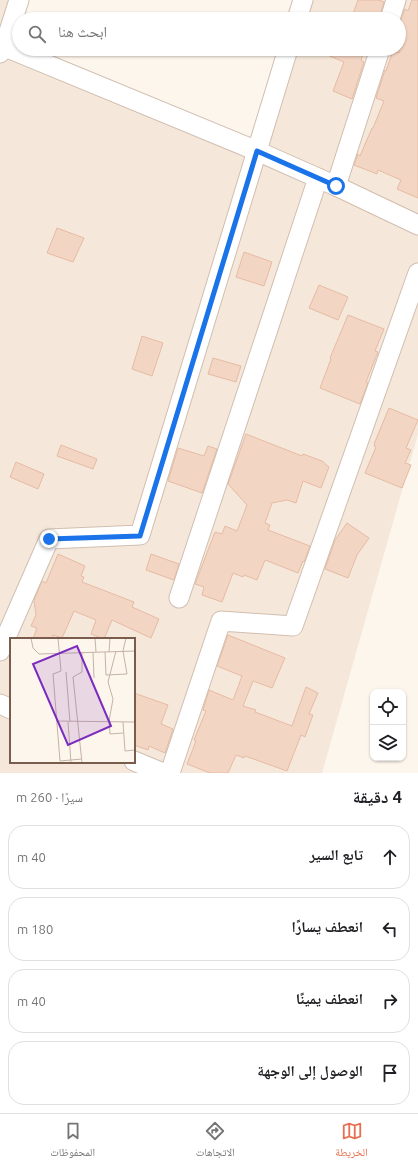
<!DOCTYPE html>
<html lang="ar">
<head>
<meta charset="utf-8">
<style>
	body { margin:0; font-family:Ubuntu,"Noto Naskh Arabic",sans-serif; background:#f2f2f2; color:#202124; direction:rtl }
	.controls { position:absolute; right:12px; bottom:12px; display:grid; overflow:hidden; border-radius:8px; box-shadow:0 1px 3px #0004 }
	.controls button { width:36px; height:36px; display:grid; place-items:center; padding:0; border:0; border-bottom:1px solid #e0e0e0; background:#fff; color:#202124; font:20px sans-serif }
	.stop { position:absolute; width:12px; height:12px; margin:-9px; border:3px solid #1a73e8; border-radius:50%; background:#fff }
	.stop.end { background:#1a73e8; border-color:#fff; box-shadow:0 1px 4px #0008 }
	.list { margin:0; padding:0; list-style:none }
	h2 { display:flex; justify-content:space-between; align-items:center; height:52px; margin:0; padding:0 16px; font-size:17px }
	h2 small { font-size:13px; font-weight:400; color:#757577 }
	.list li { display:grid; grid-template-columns:26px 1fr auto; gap:12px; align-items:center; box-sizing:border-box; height:64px; margin:0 8px 8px; padding:0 8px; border:1px solid #e0e0e0; border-radius:16px }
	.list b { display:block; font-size:15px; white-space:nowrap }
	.list em { font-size:13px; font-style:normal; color:#757577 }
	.icon { flex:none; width:22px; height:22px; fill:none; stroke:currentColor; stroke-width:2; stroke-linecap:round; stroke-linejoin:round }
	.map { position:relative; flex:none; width:418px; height:773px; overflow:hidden; direction:ltr }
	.search { position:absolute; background:#fff; box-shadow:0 1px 3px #0004; left:12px; right:12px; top:12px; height:44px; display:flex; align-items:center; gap:10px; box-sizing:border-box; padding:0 14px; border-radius:22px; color:#757577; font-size:15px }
	.sheet { height:340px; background:#fff }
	nav { display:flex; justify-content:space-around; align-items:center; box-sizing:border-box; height:56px; border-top:1px solid #e0e0e0; background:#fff; font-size:11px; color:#757577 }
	nav a { display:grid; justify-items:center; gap:2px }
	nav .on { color:#e76f51 }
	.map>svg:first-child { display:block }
	.residential { fill:#f5e8da; fill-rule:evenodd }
	.building { fill:#f3d5c3; stroke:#e6bba3 }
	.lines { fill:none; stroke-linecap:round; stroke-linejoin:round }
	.minor-casing { stroke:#d1beb0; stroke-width:21 }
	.minor { stroke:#fff; stroke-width:19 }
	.route { stroke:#1a73e8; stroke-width:5 }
	.inset-road { fill:none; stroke:#c5b3a7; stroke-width:1 }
	.view { fill:#7b2cbf; fill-opacity:0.15; stroke:#7b2cbf; stroke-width:2 }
	.inset-edge { fill:none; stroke:#7a5c4d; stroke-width:2 }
</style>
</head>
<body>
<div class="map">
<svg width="418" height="773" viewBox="0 0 418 773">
	<rect width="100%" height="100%" fill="#fdf6ec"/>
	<!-- residential -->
	<path class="residential" d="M0 0H20L4 47 254 161 287 49H399V19H295L301 0H418V434L322 773H0ZM11 639H134V762H11Z"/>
	<!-- building -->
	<g class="building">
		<polygon points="358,0 379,0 384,2 379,19 351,19"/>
		<polygon points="412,0 418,0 418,198 397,189 401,180 378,170 377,174 354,165 358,154 360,156 372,128 373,128 384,101 376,98 385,70 386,71 393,51 399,53 399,25 405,9 408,11"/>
		<polygon points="313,49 365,49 361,60 364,62 352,99 333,91 344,62"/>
		<polygon points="57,228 84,238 73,262 47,253"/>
		<polygon points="244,252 272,262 264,286 236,277"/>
		<polygon points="319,285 348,297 338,320 309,308"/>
		<polygon points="348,315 384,329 375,351 378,352 366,382 368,383 360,404 320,388 331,359 330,358"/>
		<polygon points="142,336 163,343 152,376 132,369"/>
		<polygon points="213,358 241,366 236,382 208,374"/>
		<polygon points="389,408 418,420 406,448 411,450 405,463 411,465 402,488 365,473 376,447 374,446 375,444 374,444"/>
		<polygon points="246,434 302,456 303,454 322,461 329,467 321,488 303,481 296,503 287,500 272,503 265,523 270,525 268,530 310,546 304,562 303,561 298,573 265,560 257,580 244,575 243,577 233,573 222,602 202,595 204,587 195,584 215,532 222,534 225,526 237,531 247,505 228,484"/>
		<polygon points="61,445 97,459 93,469 57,456"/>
		<polygon points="208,446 217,449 202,493 168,481 178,448 204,456"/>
		<polygon points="16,462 44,474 38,489 10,477"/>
		<polygon points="347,523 369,538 357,555 348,578 325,569 335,540"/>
		<polygon points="58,554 85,566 81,576 84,577 82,582 134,602 132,607 159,619 151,638 112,620 104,639 91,634 96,620 74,611 62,638 53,635 52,639 33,639 37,628 31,626 36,615 34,600 42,581 46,583"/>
		<polygon points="151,554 179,564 174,580 146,570"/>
		<polygon points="228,635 285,658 272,688 253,681 243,706 256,710 255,712 292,726 306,687 318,693 309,714 313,715 305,737 301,735 287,771 245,756 244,758 236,755 228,773 210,773 187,764 196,741 194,740 206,711 203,710 209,690 233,700 242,676 217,666"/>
		<polygon points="134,693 168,705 161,724 173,729 165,753 149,746 148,750 134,745"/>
	</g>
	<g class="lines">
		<defs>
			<g id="minor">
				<polyline points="297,19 303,0"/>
				<polyline points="390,19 396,0"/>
				<polyline points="0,45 257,151 336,186 418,225"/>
				<polyline points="0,53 4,47 19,0"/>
				<polyline points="336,186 380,49"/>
				<polyline points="179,598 318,178"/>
				<polyline points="0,651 49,539 140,535 288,49"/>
				<polyline points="0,704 11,709"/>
				<polyline points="134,761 163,773"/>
				<polyline points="170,773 221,621 293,626 418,273"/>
			</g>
		</defs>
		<!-- minor casing -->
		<use href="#minor" class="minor-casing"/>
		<!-- minor -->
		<use href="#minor" class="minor"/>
	</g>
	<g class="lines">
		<!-- route -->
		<polyline class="route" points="49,539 140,536 257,151 336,186"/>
	</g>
	<!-- overview -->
	<g transform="translate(10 638)">
		<rect width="125" height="125" fill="#fdf6ec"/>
		<path class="inset-road" d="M21 0 23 10 29 16 125 13M48 0 51 33 43 36 50 123 72 121M85 0 86 14M106 13 98 44 103 61 99 83 100 96 113 95M83 14 84 40M95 14 96 37 117 36 113 13 116 0M99 14 100 0M56 34 60 84M46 83 125 84M58 84 61 125M113 84 115 113 125 112M72 125 63 39 72 34V15"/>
		<path class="view" d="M67 8 101 88 58 107 23 26Z"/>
		<rect width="125" height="125" class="inset-edge"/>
	</g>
</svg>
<div class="controls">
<button><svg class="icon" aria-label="locate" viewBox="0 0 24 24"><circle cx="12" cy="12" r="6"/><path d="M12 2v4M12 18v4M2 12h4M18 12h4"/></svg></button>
<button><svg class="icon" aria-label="layers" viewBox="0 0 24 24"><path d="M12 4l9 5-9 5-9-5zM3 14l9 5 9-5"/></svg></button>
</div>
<div class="stop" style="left:336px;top:186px"></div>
<div class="stop end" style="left:49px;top:539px"></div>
<div class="search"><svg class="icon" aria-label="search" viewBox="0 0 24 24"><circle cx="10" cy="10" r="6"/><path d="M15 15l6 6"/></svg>ابحث هنا</div>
</div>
<section class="sheet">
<h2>4 دقيقة<small>سيرًا · 260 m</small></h2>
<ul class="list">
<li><svg class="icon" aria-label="ahead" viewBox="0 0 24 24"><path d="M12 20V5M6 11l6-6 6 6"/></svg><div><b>تابع السير</b></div><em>40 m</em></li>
<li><svg class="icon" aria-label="left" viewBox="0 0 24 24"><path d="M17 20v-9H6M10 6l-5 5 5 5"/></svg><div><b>انعطف يسارًا</b></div><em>180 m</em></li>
<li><svg class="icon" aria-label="right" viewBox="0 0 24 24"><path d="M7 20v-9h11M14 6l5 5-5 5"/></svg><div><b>انعطف يمينًا</b></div><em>40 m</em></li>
<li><svg class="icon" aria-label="arrive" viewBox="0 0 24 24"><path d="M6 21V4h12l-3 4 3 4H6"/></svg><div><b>الوصول إلى الوجهة</b></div></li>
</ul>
</section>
<nav>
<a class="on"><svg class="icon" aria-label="map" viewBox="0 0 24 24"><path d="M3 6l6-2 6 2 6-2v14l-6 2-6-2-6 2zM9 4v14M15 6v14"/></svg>الخريطة</a>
<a><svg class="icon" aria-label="directions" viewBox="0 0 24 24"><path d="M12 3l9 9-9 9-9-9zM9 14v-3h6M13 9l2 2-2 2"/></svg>الاتجاهات</a>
<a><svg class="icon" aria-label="saved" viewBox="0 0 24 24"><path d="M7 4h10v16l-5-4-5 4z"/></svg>المحفوظات</a>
</nav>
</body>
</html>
